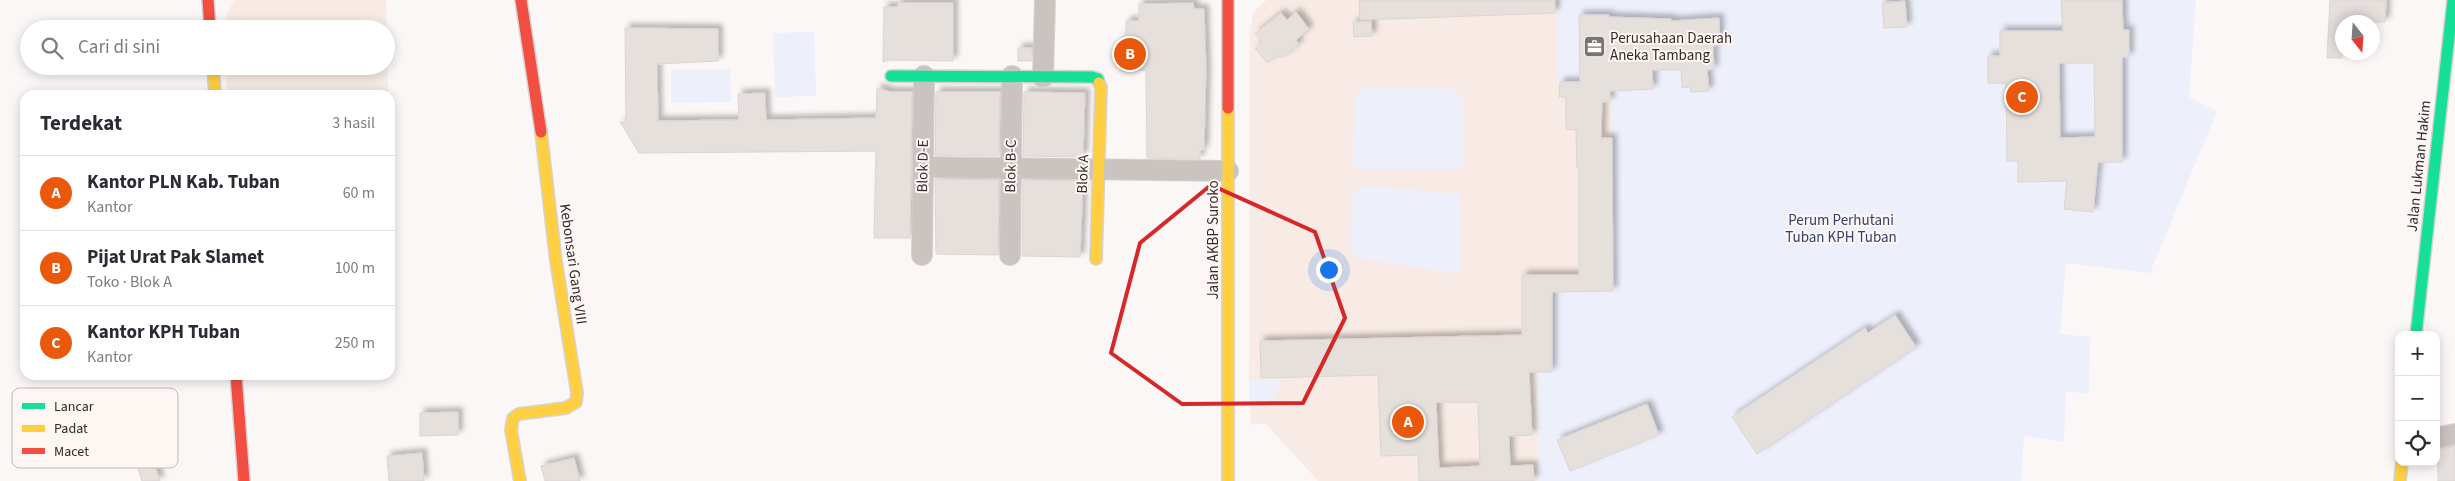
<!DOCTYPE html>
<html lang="id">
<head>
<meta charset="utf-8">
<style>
	body { margin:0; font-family:"Source Sans 3",sans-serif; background:#f2f2f3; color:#2b2b33 }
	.controls { position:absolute; right:15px; bottom:15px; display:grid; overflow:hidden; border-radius:10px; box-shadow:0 2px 12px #0003 }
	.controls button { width:45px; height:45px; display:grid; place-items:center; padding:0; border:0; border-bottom:1px solid #e1e1e2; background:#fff; color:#2b2b33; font:25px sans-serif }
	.compass { position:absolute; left:2335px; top:15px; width:45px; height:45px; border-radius:50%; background:#fff; box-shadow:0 2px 12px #0003; rotate:163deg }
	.you { position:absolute; left:1328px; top:269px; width:18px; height:18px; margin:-12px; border:4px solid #fff; border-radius:50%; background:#1a73e8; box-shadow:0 0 0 8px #1a73e833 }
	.badge { display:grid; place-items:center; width:32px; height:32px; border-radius:50%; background:#ea580c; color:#fff; font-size:16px; font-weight:700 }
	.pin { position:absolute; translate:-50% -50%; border:2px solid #fff; box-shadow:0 1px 5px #0006 }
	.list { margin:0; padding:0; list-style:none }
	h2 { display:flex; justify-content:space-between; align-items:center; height:65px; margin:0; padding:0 20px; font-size:21px }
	h2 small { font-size:16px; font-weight:400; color:#7c7c81 }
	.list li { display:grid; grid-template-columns:32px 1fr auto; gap:15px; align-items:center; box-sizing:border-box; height:75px; padding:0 20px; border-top:1px solid #e1e1e2 }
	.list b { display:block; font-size:19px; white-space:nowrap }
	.list p { margin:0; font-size:16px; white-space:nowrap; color:#7c7c81 }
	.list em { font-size:16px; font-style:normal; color:#7c7c81 }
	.icon { flex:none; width:28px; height:28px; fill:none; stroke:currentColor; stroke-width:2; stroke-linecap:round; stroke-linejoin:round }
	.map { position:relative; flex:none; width:2455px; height:481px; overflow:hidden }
	.search { position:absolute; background:#fff; box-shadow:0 2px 12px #0003; left:20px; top:20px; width:375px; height:55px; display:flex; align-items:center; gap:12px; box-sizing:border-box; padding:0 18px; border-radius:28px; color:#7c7c81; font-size:19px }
	.panel { position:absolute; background:#fff; box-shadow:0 2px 12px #0003; left:20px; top:90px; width:375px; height:290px; border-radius:15px }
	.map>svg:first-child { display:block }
	.built { fill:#f8ebe5 }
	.green { fill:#edeffb }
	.building { fill:#e6e0dd; stroke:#dad5d3; fill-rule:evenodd; filter:url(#shadow) }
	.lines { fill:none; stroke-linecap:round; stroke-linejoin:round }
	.street-casing { stroke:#d6d3d2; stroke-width:22 }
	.fast-casing { stroke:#d6d3d2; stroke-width:14 }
	.slow-casing { stroke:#d6d3d2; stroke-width:14 }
	.jam-casing { stroke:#d6d3d2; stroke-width:14 }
	.street { stroke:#cbc3c0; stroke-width:20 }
	.fast { stroke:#16e098; stroke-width:11 }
	.slow { stroke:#ffcf43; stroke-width:11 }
	.jam { stroke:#f24e42; stroke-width:11 }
	.marked { fill:none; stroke:#d62828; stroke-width:4; stroke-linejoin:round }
	.labels { text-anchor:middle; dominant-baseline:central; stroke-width:4; stroke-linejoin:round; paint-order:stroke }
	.poi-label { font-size:15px; fill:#332c29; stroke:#fef6f3; text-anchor:start }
	.street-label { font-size:15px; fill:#332c29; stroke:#fef6f3 }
	.park-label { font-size:15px; fill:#324073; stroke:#fef6f3 }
	.key { fill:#fef6f3; stroke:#c1b9b6; stroke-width:1 }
	.key-label { font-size:14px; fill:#332c29 }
</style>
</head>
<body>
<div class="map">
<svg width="2455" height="481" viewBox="0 0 2455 481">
	<defs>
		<filter id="shadow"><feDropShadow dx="4.5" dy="-4.5" stdDeviation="2.5" flood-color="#0004"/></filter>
	</defs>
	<rect width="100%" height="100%" fill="#fbf7f6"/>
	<!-- built -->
	<g class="built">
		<polygon points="234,0 386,0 388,95 227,95 226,66 386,66 386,29 226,29 227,15"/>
		<polygon points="1267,0 1557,0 1558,81 1611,81 1614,292 1553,293 1552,373 1537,373 1537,481 1318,481 1265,423 1251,425 1249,380 1250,31 1253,14 1262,3"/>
	</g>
	<!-- green -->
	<g class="green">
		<polygon points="1557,0 2196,0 2189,97 2217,111 2150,273 2066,263 2060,334 2090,337 2089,393 2066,392 2064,442 2024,436 2021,481 1537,481 1537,373 1552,372 1553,293 1614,292 1611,82 1558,81"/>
		<polygon points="814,32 816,96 775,97 773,33"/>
		<polygon points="730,69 731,102 671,103 671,70"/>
		<polygon points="1368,87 1446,87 1459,92 1463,102 1464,165 1454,170 1357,170 1353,162 1355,96 1360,89"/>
		<polygon points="1369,186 1460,194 1461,267 1457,274 1360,258 1353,253 1350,246 1352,193 1359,187"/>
		<path d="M1249 380H1279C1280 400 1269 405 1250 407Z"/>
	</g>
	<!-- building -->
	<g class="building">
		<polygon points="1359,0 1555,0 1555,13 1360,20"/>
		<path d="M2061 0H2122L2123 30H2129V57H2122V162H2098L2093 212 2064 209 2067 181 2018 182V161H2007L2006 83H1988V56H2000V31H2063ZM2059 63H2094L2095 137 2060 138Z"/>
		<polygon points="2330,0 2386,0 2385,22 2342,22 2342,58 2327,58"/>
		<polygon points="1905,1 1907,27 1884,28 1882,3"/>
		<polygon points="898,3 953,3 953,61 891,60 883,62 884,7 898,7"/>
		<polygon points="1193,3 1194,9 1204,9 1206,69 1204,150 1200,150 1200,159 1147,158 1146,70 1122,71 1122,37 1126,37 1126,21 1139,21 1139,4"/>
		<polygon points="1296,12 1309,29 1296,40 1299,44 1282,58 1278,55 1267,63 1255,48 1262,42 1255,34 1281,13 1287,20"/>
		<path d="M1579 15H1609V17L1671 19V21L1719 18 1720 45 1713 46 1714 69 1707 70 1709 91 1691 92 1690 87 1682 88 1681 70H1652L1653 89 1610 91V102H1602L1601 138H1612L1613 291 1552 292V372H1529L1532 435 1509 436 1510 466 1533 465 1534 481H1419L1418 455 1381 456 1378 375 1261 378 1260 341 1522 335V275H1579V168H1577L1576 130 1566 129V97H1559L1560 82H1580ZM1436 402H1478L1480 466 1439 468Z"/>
		<polygon points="1371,21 1372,36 1354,37 1353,22"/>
		<polygon points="625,28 718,29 718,61 657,64 658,121 739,120 738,94 765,93 766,120 876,118 877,88 891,92 912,92 910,238 874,238 876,151 639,153 620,122 626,122"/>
		<rect x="1018" y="48" width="14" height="13"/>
		<polygon points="936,92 1000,92 999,156 935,155"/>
		<polygon points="1024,92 1085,93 1083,157 1023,156"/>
		<polygon points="935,179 999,180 998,255 936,254"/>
		<polygon points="1023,180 1083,181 1080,257 1022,256"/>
		<polygon points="1895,315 1916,347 1757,454 1732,417 1865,328 1868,333"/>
		<polygon points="1647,404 1659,435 1570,471 1557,440"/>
		<polygon points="458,412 458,435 420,436 420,413"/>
		<polygon points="2455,446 2455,481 2438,481 2438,450"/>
		<polygon points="422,453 424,481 389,481 387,456"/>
		<polygon points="152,457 160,481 142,481 136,462"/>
		<polygon points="574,458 580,481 545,481 541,466"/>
	</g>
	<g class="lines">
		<defs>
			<g id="street">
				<polyline points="1043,77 1045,0"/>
				<polyline points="923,167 1228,171"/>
				<polyline points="922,255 924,76"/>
				<polyline points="1010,255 1012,76"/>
				<polyline points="2436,438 2455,434"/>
			</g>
			<g id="fast">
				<polyline points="891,76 1092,77 1098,79 1099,83"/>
				<polyline points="2416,335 2453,0"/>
			</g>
			<g id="slow">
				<polyline points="213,66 215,95"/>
				<polyline points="1228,108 1228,481"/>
				<polyline points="1096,259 1101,87 1099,83"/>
				<polyline points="520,481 511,430 513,418 519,414 566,408 576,402 577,393 556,261 541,132"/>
				<polyline points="2400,481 2402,462"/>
			</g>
			<g id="jam">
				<polyline points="208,0 210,29"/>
				<polyline points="521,0 541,132"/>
				<polyline points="1228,0 1228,108"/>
				<polyline points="236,375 244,481"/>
			</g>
		</defs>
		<!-- street casing -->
		<use href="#street" class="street-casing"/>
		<!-- fast casing -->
		<use href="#fast" class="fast-casing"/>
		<!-- slow casing -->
		<use href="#slow" class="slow-casing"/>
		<!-- jam casing -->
		<use href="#jam" class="jam-casing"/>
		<!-- street -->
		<use href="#street" class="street"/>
		<!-- fast -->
		<use href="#fast" class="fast"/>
		<!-- slow -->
		<use href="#slow" class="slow"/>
		<!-- jam -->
		<use href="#jam" class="jam"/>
	</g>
	<!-- marked area -->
	<path class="marked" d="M1211 185 1315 232 1345 318 1303 403 1182 404 1111 353 1140 243Z"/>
	<!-- icons -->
	<defs>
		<symbol id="office-square" viewBox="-11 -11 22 22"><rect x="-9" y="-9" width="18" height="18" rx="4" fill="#797371" stroke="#fef6f3"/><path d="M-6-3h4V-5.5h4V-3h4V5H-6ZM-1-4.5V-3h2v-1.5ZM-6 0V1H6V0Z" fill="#fff"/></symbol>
	</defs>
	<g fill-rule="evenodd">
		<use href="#office-square" x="1582" y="34" width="25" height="25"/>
	</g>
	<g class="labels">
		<!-- poi labels -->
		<g class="poi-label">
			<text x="1610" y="38">Perusahaan Daerah<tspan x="1610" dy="17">Aneka Tambang</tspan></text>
		</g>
		<!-- street labels -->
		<g class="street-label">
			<text transform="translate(923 166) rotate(-89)">Blok D-E</text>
			<text transform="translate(1011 166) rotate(-89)">Blok B-C</text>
			<text transform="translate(2419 166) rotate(-84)">Jalan Lukman Hakim</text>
			<text transform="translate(1083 174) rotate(-88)">Blok A</text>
			<text transform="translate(1213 240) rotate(-90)">Jalan AKBP Suroko</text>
			<text transform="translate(573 264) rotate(82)">Kebonsari Gang VIII</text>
		</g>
		<!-- park labels -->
		<g class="park-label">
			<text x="1841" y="220">Perum Perhutani<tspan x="1841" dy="17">Tuban KPH Tuban</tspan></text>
		</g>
	</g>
	<!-- legend -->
	<rect x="12" y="388" width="166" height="80" rx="8" class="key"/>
	<rect x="22" y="403" width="23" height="6" fill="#16e098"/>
	<rect x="22" y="425" width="23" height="7" fill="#ffcf43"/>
	<rect x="22" y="448" width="23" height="6" fill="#f24e42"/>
	<g class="key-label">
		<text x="54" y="411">Lancar</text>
		<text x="54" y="433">Padat</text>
		<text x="54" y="456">Macet</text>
	</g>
</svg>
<div class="controls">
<button>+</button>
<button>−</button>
<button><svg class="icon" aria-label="locate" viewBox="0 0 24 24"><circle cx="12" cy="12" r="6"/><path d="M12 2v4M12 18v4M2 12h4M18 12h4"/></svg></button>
</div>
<svg class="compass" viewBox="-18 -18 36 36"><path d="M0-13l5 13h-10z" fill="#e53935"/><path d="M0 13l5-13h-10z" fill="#7c7c81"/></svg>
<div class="you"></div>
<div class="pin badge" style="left:1408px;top:422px">A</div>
<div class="pin badge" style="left:1130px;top:54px">B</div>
<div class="pin badge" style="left:2022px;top:97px">C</div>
<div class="search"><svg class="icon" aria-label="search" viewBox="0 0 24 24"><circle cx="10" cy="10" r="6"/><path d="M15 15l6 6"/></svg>Cari di sini</div>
<section class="panel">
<h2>Terdekat<small>3 hasil</small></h2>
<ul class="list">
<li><span class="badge">A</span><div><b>Kantor PLN Kab. Tuban</b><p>Kantor</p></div><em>60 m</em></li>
<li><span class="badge">B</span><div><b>Pijat Urat Pak Slamet</b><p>Toko · Blok A</p></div><em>100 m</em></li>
<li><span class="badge">C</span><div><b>Kantor KPH Tuban</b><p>Kantor</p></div><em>250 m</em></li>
</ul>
</section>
</div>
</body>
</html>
